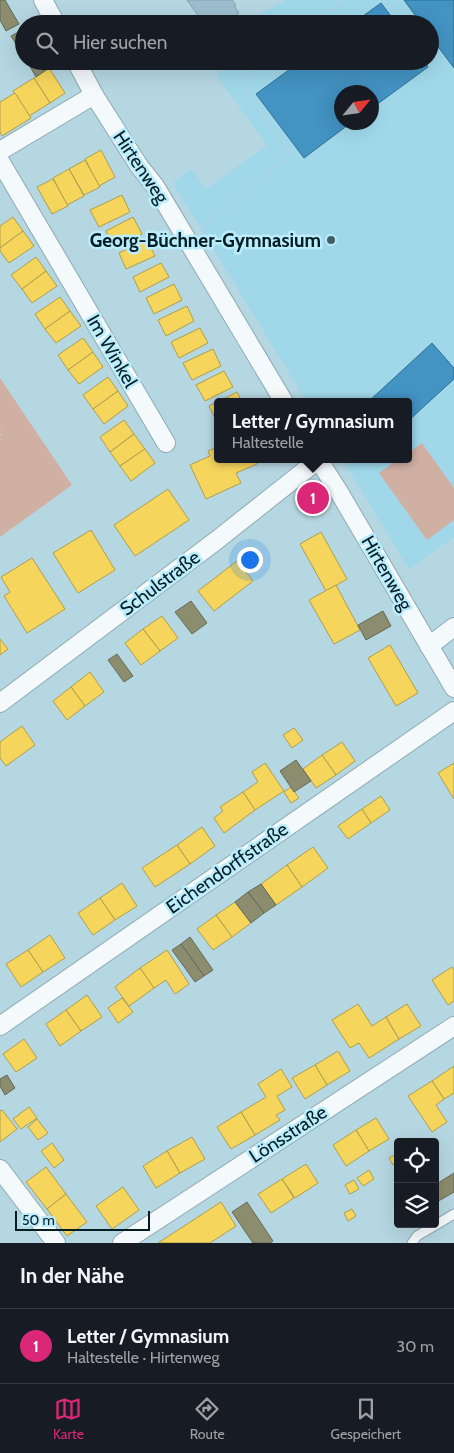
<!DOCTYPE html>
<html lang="de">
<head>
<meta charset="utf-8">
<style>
	body { margin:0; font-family:Cabin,sans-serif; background:#242831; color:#f1f3f6 }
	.controls { position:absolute; right:15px; bottom:15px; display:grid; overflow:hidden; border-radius:5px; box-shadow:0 5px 20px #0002 }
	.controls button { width:45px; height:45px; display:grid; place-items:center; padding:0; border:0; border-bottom:1px solid #363941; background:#171b24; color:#f1f3f6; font:25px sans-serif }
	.compass { position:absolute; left:334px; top:85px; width:45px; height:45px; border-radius:50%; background:#171b24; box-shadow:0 5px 20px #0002; rotate:61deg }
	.scale { position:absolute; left:15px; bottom:12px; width:135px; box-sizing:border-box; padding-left:5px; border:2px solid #041d25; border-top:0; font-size:14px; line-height:18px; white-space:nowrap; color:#041d25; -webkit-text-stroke:4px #baecfc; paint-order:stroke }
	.you { position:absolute; left:249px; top:559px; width:18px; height:18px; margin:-12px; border:4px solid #fff; border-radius:50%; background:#1a73e8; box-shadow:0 0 0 8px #1a73e833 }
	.badge { display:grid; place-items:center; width:32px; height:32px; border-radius:50%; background:#db2777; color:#fff; font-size:16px; font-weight:700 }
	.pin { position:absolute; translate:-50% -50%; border:2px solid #fff; box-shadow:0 1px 5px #0006 }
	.popup { position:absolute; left:214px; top:398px; width:198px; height:65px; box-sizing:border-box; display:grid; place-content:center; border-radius:5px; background:#171b24; filter:drop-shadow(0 1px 4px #0005); font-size:16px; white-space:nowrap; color:#9ea1a6 }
	.popup b { font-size:19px; color:#f1f3f6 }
	.popup::after { content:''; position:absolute; left:50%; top:100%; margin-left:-10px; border:10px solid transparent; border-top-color:#171b24 }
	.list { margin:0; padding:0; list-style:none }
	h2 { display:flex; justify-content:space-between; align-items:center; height:65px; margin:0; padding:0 20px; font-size:21px }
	h2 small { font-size:16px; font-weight:400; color:#9ea1a6 }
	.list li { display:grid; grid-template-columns:32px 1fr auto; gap:15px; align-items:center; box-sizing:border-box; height:75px; padding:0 20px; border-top:1px solid #363941 }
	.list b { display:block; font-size:19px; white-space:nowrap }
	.list p { margin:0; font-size:16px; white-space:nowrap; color:#9ea1a6 }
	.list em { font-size:16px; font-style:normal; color:#9ea1a6 }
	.icon { flex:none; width:28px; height:28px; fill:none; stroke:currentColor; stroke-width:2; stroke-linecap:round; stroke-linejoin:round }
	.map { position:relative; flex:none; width:454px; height:1243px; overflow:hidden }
	.search { position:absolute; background:#171b24; box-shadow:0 5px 20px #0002; left:15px; right:15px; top:15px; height:55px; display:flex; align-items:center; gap:12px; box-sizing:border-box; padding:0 18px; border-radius:28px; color:#9ea1a6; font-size:19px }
	.sheet { height:140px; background:#171b24 }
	nav { display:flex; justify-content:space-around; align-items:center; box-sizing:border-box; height:70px; border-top:1px solid #363941; background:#171b24; font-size:14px; color:#9ea1a6 }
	nav a { display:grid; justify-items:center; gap:2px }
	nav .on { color:#db2777 }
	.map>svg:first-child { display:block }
	.built { fill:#a0d8ea; fill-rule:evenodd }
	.green { fill:#d1b0a4 }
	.homes { fill:#f6d55c; stroke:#ad9e4c }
	.schools { fill:#4393c3; stroke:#307094 }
	.industry { fill:#8c8c6e; stroke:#636b58 }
	.building { fill:#9dbecf; stroke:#869ea9 }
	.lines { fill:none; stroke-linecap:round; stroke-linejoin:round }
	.lane-casing { stroke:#8faab3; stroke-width:11 }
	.street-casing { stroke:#8faab3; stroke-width:20 }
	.path { stroke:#c2cccf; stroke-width:3; stroke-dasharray:1 4; stroke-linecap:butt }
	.lane { stroke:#f4f9fb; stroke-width:9 }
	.street { stroke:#f4f9fb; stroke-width:18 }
	.poi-dot { fill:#425e67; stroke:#baecfc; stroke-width:2 }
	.labels { text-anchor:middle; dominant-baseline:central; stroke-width:5; stroke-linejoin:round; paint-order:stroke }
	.street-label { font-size:19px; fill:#041d25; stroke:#baecfc }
	.poi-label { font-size:19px; font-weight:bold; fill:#041d25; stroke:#baecfc; text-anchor:end }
</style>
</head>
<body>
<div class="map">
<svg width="454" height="1243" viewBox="0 0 454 1243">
	<rect width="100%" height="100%" fill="#b5d7e2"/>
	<!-- built -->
	<path class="built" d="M286 0H454V537L409 569 342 459H408V402H307L173 183 191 169 206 189 267 145 216 75 226 67 222 61H430V24H241ZM342 92H372V122H342Z"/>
	<!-- green -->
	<g class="green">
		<polygon points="0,378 72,485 0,537"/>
		<polygon points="422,443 454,488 454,520 427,540 379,473 399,459 408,459 408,453"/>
	</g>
	<!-- homes -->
	<g class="homes">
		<polygon points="49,68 65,93 50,103 34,78"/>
		<polygon points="34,78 50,103 29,116 13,91"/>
		<polygon points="15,93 31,118 2,136 0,132 0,102"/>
		<polygon points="101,150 115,177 99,186 85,159"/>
		<polygon points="85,160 100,187 84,195 69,169"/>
		<polygon points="69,169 84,196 67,205 53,178"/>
		<polygon points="53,179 68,206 52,214 37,187"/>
		<polygon points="122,195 130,212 99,227 90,210"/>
		<polygon points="13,217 23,231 0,248 0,226"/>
		<polygon points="133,217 142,234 115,248 106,231"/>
		<polygon points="23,231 34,246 9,263 0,251 0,248"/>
		<polygon points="147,240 155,256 126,269 119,253"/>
		<polygon points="36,257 46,271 22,289 11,275"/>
		<polygon points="161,263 169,277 140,292 133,277"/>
		<polygon points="46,271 57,286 32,303 22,289"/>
		<polygon points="174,284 182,300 154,314 146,298"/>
		<polygon points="60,297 70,311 45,329 35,314"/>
		<polygon points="187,306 194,321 166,336 158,320"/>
		<polygon points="70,311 81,326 56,343 45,329"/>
		<polygon points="200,328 208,343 179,358 171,342"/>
		<polygon points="83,338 93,352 68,370 58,355"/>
		<polygon points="213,349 221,366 192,380 183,363"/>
		<polygon points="93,352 103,367 79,384 68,370"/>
		<polygon points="224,371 233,387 205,401 196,385"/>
		<polygon points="108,377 118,391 93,409 83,395"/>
		<polygon points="118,391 128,406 104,424 93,409"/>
		<polygon points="237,392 242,402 218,402"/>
		<polygon points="218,402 218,424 209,406"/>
		<polygon points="124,420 134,434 110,452 100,437"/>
		<polygon points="134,434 145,449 120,466 110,452"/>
		<polygon points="218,447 218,459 255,459 257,464 236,473 241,483 206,499 190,465 210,456 208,451"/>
		<polygon points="145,449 155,463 131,481 120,466"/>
		<polygon points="168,489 189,520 135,556 114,525"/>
		<polygon points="91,530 115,570 78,593 53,553"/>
		<polygon points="321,532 347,579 326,591 300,544"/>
		<polygon points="32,558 65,609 27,633 4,596 10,592 1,577"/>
		<polygon points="237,561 253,581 214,611 198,591"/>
		<polygon points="336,585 360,630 334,644 309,600"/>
		<polygon points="162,616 178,638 160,651 143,629"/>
		<polygon points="143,629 160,651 141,665 125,643"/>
		<polygon points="0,639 8,649 0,655"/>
		<polygon points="390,645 418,693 396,706 368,658"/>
		<polygon points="90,672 104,692 85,706 71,687"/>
		<polygon points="71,687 85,706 67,720 53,701"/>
		<polygon points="22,726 35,745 6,766 0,758 0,742"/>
		<polygon points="294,728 303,740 292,748 283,735"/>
		<polygon points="342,742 355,761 336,775 322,755"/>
		<polygon points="322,755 336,775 316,788 303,769"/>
		<polygon points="265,763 284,791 255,810 243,792 258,782 252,772"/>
		<polygon points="454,763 454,799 438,773"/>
		<polygon points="291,787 299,798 291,803 284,792"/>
		<polygon points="243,792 255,810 224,833 214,818 223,811 220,807"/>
		<polygon points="381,796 390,810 371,823 362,809"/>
		<polygon points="362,809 371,823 348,839 338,826"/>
		<polygon points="202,827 215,846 190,864 177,845"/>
		<polygon points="177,845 190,864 155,887 142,868"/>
		<polygon points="313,847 328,868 302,887 287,865"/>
		<polygon points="287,865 302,887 276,905 261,884"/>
		<polygon points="122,883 137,906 115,920 100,898"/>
		<polygon points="100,898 115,920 93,935 78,913"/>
		<polygon points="235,902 251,923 232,937 216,915"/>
		<polygon points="216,915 232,937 213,950 197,929"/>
		<polygon points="50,935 65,958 43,972 28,950"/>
		<polygon points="28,950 43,972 21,987 6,964"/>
		<polygon points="167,950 189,984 175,994 166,980 154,988 140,968"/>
		<polygon points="452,967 454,970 454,1001 448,1005 432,980"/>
		<polygon points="140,968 154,988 129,1006 115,987"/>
		<polygon points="87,995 102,1017 81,1031 66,1010"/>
		<polygon points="122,998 133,1012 118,1023 108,1008"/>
		<polygon points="358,1004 372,1026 386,1017 399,1039 369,1058 359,1043 350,1048 332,1020"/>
		<polygon points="407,1004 421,1026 399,1039 386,1017"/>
		<polygon points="66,1010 81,1031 60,1046 46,1024"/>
		<polygon points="24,1039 37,1058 16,1072 3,1054"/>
		<polygon points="338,1051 350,1071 327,1085 315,1065"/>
		<polygon points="315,1065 327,1085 305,1099 292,1078"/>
		<polygon points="454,1066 454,1093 444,1099 432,1081"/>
		<polygon points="281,1069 292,1087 277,1096 285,1110 276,1115 280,1120 255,1135 241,1112 266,1097 258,1084"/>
		<polygon points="432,1081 444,1099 436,1105 447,1122 432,1132 408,1096"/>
		<polygon points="29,1107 37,1118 21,1129 13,1119"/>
		<polygon points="2,1110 17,1129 0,1142 0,1111"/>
		<polygon points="241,1112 255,1135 231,1149 217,1127"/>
		<polygon points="376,1118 389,1139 369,1151 356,1130"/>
		<polygon points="37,1119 48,1133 38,1140 28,1127"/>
		<polygon points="356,1130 369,1151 346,1166 333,1145"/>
		<polygon points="192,1137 205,1159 180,1173 167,1151"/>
		<polygon points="52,1143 64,1160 54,1168 41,1151"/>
		<polygon points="167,1151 180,1173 156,1188 143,1166"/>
		<polygon points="398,1153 398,1161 393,1165 389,1158"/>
		<polygon points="306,1164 318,1183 295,1198 282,1179"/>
		<polygon points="46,1167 66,1194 47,1209 26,1182"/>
		<polygon points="369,1170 374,1179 363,1186 357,1178"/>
		<polygon points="282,1179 294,1198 271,1213 258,1194"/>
		<polygon points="354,1180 359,1189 350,1194 345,1185"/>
		<polygon points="123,1187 139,1210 112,1229 96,1206"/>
		<polygon points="66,1194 87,1222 67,1236 47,1209"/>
		<polygon points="221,1202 236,1226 210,1243 158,1243"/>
		<polygon points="352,1209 356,1216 348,1221 344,1213"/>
	</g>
	<!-- schools -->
	<g class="schools">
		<polygon points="404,0 454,0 454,68 430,36 430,24 417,24 420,22"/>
		<polygon points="381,3 397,24 352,24"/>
		<polygon points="301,61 424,61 428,67 372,108 372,92 342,92 342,122 352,122 304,158 256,94"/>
		<polygon points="432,343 454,368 454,379 408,421 408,402 368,402"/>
	</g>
	<!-- industry -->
	<g class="industry">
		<polygon points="0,0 5,0 19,24 6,31 0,20"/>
		<polygon points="24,29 24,56 11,36"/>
		<polygon points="27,61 45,61 49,68 36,77"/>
		<polygon points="191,601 207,623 192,634 175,612"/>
		<polygon points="383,611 391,626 366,640 358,625"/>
		<polygon points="117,654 133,676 124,682 108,660"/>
		<polygon points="296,760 311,781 294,792 280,771"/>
		<polygon points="261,884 276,905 264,913 248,892"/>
		<polygon points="248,892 264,913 251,923 235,902"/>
		<polygon points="190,937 213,970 204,976 181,944"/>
		<polygon points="181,944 204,976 195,982 172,950"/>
		<polygon points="7,1075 15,1088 5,1095 0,1086 0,1079"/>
		<polygon points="454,1173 454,1192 435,1203 435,1185"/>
		<polygon points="247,1202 273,1241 270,1243 253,1243 232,1212"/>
	</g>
	<!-- building -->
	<polygon class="building" points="187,0 232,0 236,5 234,6 239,13 225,24 204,24"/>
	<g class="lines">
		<defs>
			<polyline id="lane" points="412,1243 417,1236 454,1214"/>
			<g id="street">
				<polyline points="43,0 56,24"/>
				<polyline points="76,61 94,95 139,166 155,186 284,402"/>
				<polyline points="0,151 94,95"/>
				<polyline points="0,161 166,443"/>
				<polyline points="318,459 339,492 454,688"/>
				<polyline points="429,646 454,627"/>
				<polyline points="0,703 217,540 318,460"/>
				<polyline points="0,1026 454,711"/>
				<polyline points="0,1169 56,1243"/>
				<polyline points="122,1243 454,1026"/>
			</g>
		</defs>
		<!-- lane casing -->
		<use href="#lane" class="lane-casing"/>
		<!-- street casing -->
		<use href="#street" class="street-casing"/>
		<!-- path -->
		<g class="path">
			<polyline points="385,0 408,24"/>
			<polyline points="312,24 345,0"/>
			<polyline points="70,216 132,183"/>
			<polyline points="200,227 291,155 247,95 252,67 260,61"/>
			<polyline points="0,430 2,434 0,436"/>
			<polyline points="164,460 208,526"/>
		</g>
		<!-- lane -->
		<use href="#lane" class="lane"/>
		<!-- street -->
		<use href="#street" class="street"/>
	</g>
	<!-- markers -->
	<circle class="poi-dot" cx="331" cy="240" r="5"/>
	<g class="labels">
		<!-- street labels -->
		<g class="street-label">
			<text transform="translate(141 167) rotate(56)">Hirtenweg</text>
			<text transform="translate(112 351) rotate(60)">Im Winkel</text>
			<text transform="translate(387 573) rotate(60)">Hirtenweg</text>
			<text transform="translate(160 583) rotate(-37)">Schulstraße</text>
			<text transform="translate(227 868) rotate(-35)">Eichendorffstraße</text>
			<text transform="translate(288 1134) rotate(-33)">Lönsstraße</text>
		</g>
		<!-- poi labels -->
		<g class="poi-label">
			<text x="321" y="240">Georg-Büchner-Gymnasium</text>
		</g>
	</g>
</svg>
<div class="controls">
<button><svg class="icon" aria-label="locate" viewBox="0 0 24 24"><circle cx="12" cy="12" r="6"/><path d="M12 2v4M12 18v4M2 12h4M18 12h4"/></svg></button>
<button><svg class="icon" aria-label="layers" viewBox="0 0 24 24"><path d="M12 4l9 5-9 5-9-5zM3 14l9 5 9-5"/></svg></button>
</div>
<svg class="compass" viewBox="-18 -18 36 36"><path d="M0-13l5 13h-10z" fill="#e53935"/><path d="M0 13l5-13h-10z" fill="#9ea1a6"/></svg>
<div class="scale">50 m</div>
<div class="you"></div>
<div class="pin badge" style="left:313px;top:498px">1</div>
<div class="popup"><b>Letter / Gymnasium</b>Haltestelle</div>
<div class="search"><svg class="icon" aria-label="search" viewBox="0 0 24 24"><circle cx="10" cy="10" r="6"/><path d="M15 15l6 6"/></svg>Hier suchen</div>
</div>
<section class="sheet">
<h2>In der Nähe<small></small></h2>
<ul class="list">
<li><span class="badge">1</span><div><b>Letter / Gymnasium</b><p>Haltestelle · Hirtenweg</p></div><em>30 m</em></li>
</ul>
</section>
<nav>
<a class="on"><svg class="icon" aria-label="map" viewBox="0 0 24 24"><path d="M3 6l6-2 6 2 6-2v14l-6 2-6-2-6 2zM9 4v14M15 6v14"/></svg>Karte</a>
<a><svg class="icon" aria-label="directions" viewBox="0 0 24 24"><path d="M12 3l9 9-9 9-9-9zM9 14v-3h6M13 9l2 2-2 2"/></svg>Route</a>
<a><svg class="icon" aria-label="saved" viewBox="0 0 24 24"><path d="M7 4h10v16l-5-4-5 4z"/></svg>Gespeichert</a>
</nav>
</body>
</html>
